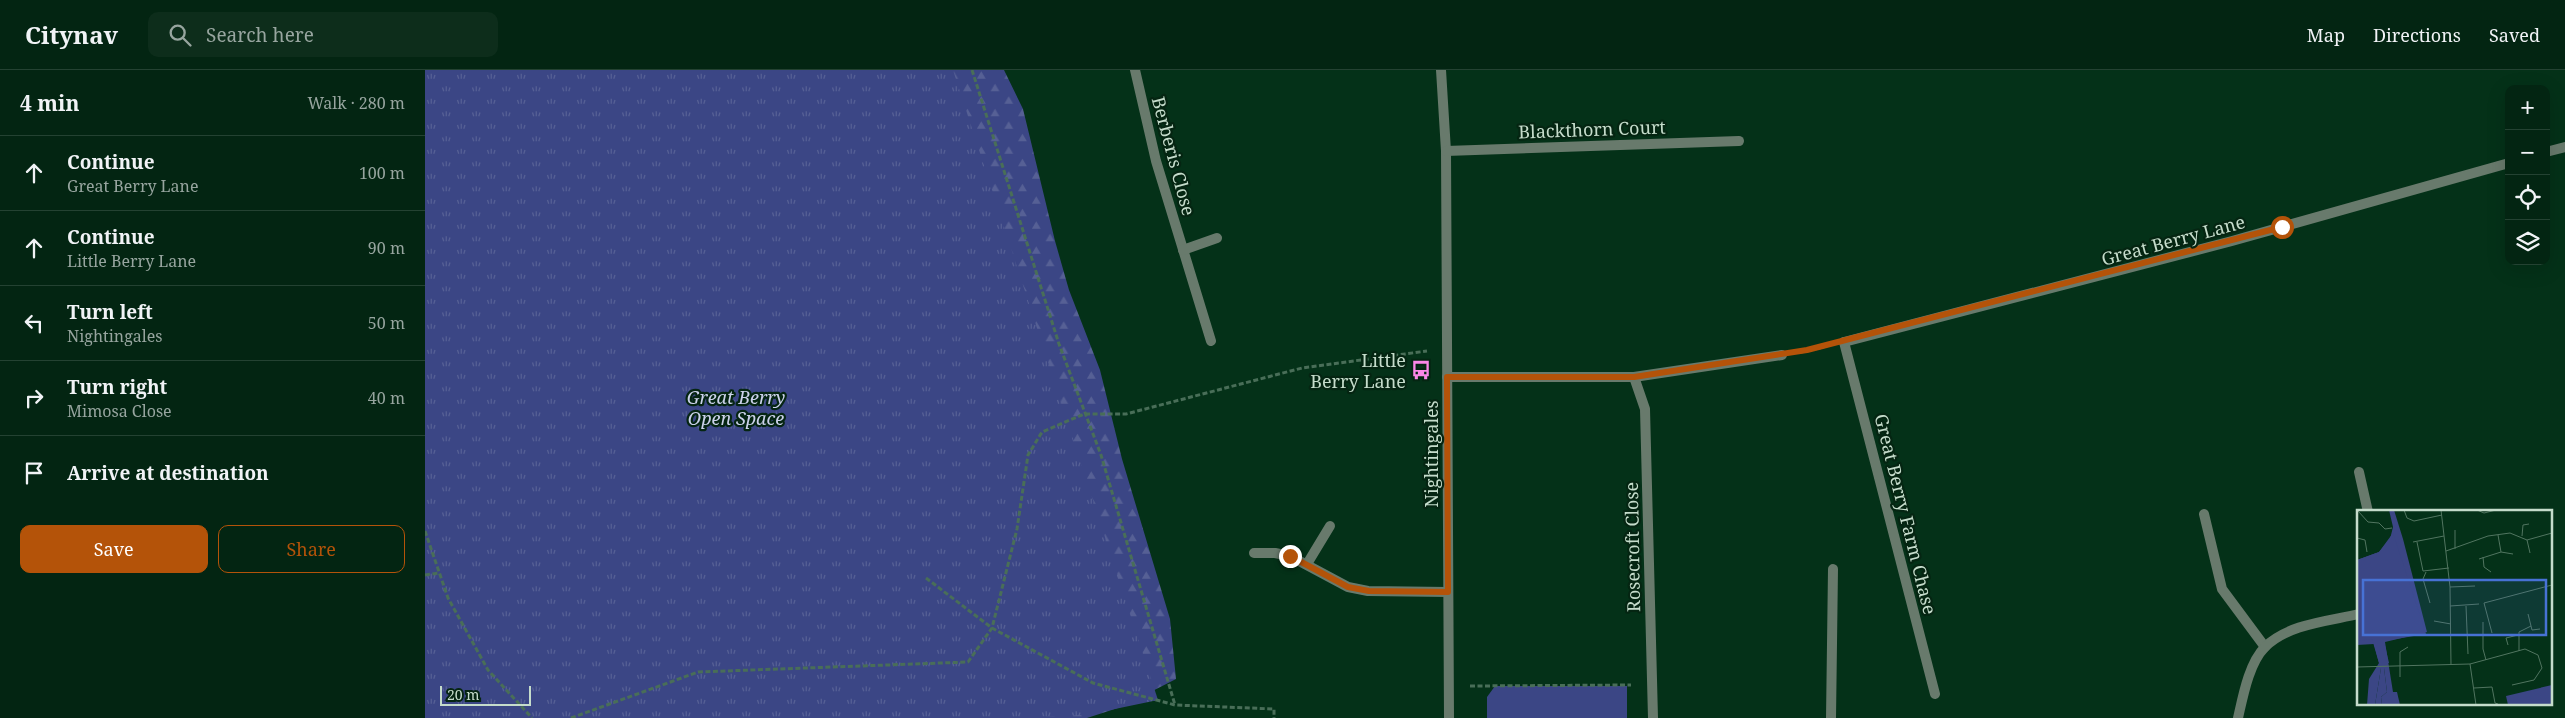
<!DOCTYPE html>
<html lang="en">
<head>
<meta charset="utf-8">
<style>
	body { margin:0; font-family:"Noto Serif",serif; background:#0d2d1b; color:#f1f3f6 }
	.controls { position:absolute; right:15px; top:15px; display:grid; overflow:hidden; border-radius:10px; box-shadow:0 5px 20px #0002 }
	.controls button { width:45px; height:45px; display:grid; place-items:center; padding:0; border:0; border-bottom:1px solid #244232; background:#032512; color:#f1f3f6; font:25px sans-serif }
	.scale { position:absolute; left:15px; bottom:12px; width:91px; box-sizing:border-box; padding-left:5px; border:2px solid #c5dccb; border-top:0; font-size:14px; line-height:18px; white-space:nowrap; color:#c5dccb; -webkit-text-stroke:4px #052512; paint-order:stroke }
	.stop { position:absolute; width:15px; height:15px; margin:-11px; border:4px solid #b45309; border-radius:50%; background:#fff }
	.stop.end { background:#b45309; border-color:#fff; box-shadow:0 1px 5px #0008 }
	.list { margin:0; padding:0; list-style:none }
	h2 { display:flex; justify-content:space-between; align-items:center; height:65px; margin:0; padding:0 20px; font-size:21px }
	h2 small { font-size:16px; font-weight:400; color:#97a59f }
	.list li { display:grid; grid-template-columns:32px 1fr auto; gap:15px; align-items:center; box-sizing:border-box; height:75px; padding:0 20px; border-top:1px solid #244232 }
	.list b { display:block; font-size:19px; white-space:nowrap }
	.list p { margin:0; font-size:16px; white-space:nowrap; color:#97a59f }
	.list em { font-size:16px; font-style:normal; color:#97a59f }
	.actions { display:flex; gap:10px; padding:15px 20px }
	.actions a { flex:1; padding:11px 0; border:1px solid #b45309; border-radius:10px; text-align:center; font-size:18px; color:#b45309 }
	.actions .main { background:#b45309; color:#fff }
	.icon { flex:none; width:28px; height:28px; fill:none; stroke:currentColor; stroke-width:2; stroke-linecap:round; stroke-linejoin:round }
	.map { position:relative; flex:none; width:2140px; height:648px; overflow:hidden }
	header { display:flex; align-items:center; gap:30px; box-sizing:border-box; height:70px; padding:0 25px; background:#032512; border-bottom:1px solid #244232 }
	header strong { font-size:24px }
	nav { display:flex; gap:28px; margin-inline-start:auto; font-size:18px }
	.search { width:350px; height:45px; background:#0d2d1b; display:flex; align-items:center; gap:12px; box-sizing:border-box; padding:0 18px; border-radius:10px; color:#97a59f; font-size:19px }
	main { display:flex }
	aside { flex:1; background:#032512 }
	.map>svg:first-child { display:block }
	.grass { fill:#3b4685 }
	.forest { fill:url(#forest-firs) }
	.park { fill:url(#park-tufts) }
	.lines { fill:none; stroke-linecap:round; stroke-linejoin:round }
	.path { stroke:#496e58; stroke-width:3; stroke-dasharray:5 2.5; stroke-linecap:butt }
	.lane { stroke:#687a6c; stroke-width:10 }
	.street { stroke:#687a6c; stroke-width:10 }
	.route { stroke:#b45309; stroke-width:6 }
	.labels { text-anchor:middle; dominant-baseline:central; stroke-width:4.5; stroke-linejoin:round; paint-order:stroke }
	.street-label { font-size:18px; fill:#c5dccb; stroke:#052512 }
	.poi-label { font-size:18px; fill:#c5dccb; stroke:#052512; text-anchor:end }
	.park-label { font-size:18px; font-style:italic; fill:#ccd2eb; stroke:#052512 }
	.inset-road { fill:none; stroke:#517560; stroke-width:1 }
	.view { fill:#4772d5; fill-opacity:0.15; stroke:#4772d5; stroke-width:2.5 }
	.inset-edge { fill:none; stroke:#c5dccb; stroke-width:2.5 }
</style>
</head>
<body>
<header>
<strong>Citynav</strong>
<div class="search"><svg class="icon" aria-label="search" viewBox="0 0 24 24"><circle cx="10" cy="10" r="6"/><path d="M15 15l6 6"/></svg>Search here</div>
<nav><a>Map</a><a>Directions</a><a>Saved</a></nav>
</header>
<main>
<aside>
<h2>4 min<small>Walk · 280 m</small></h2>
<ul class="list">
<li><svg class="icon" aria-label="ahead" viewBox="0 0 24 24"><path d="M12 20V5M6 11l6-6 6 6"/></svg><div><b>Continue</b><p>Great Berry Lane</p></div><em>100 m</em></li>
<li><svg class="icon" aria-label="ahead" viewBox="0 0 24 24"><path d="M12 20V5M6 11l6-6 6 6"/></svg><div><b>Continue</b><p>Little Berry Lane</p></div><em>90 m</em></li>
<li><svg class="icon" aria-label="left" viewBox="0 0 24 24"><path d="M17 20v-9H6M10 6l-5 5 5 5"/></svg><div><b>Turn left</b><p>Nightingales</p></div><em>50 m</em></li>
<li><svg class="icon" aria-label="right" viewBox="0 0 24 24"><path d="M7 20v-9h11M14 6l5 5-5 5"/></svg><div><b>Turn right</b><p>Mimosa Close</p></div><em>40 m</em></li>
<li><svg class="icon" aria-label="arrive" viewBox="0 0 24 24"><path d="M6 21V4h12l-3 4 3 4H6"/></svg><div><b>Arrive at destination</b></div></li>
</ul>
<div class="actions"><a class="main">Save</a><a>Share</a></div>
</aside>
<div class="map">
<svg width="2140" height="648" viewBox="0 0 2140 648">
	<defs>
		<pattern id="forest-firs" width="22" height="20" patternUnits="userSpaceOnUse" patternTransform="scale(1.25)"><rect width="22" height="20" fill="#3b4685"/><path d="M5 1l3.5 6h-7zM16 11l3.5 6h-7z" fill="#566095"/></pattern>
		<pattern id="park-tufts" width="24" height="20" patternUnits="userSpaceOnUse" patternTransform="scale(1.25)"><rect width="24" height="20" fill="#3b4685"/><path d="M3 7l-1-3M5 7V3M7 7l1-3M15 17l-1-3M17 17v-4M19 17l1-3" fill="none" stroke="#566095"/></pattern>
	</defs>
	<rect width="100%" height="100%" fill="#043118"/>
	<!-- grass -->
	<polygon class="grass" points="1070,616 1202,616 1202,648 1062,648 1062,627"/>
	<!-- forest -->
	<polygon class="forest" points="477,0 579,0 598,39 630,171 644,220 675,300 697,389 745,549 751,609 696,637 662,648 174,648"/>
	<!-- park -->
	<polygon class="park" points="0,0 528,0 733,630 661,645 573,648 0,648"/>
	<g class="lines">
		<!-- path -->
		<g class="path">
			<polyline points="547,0 634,274 676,385 750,635"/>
			<polyline points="1376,282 1399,277"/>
			<polyline points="0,461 23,528 63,600 107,648"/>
			<polyline points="0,505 14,503"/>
			<polyline points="501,508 567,558 668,613 750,635 849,639 849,648"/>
			<polyline points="1045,616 1206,615"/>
			<polyline points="146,648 273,602 543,592 567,558 592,459 603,385 617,362 659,344 701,344 877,298 1002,281"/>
		</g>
		<!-- lane -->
		<g class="lane">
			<polyline points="1419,272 1510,624"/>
			<polyline points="1934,402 1943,442"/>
			<polyline points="1779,444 1797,519 1840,577"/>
		</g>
		<!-- street -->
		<g class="street">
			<polyline points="710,0 731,91 786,271"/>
			<polyline points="1016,0 1021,81 1024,648"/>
			<polyline points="1021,81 1314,71"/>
			<polyline points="2121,82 2140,77"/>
			<polyline points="758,180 792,168"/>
			<polyline points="1419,272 1807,171 2084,93"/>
			<polyline points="1022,307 1209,307 1357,285"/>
			<polyline points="1209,307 1220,339 1228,648"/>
			<polyline points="829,483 850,483 865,486 923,517 943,521 1023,522"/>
			<polyline points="882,494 905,456"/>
			<polyline points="1406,648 1408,499"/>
			<path d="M1813 648C1818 626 1824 593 1840 577 1863 554 1904 551 1934 544"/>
		</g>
	</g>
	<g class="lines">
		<!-- route -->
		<polyline class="route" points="865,486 923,517 944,521 1023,522 1022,307 1209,307 1382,280 1857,157"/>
	</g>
	<!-- icons -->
	<defs>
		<symbol id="bus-bare" viewBox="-9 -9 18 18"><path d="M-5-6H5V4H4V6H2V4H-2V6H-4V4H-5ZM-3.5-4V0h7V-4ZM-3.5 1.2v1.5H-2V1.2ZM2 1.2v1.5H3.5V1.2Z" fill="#fa87e7" stroke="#052512" stroke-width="2.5" paint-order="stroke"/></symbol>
	</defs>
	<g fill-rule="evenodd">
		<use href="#bus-bare" x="982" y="286" width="28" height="28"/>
	</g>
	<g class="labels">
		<!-- street labels -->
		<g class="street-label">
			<text transform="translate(1167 59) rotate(-2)">Blackthorn Court</text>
			<text transform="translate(749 86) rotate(75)">Berberis Close</text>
			<text transform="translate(1748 170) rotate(-15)">Great Berry Lane</text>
			<text transform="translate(1006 384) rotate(-90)">Nightingales</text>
			<text transform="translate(1481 444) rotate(76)">Great Berry Farm Chase</text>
			<text transform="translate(1207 477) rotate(-91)">Rosecroft Close</text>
		</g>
		<!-- poi labels -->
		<g class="poi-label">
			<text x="981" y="290">Little<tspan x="981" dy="21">Berry Lane</tspan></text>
		</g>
		<!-- park labels -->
		<g class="park-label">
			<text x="311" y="327">Great Berry<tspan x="311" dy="21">Open Space</tspan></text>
		</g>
	</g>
	<!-- overview -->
	<g transform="translate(1932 440)">
		<rect width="195" height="195" fill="#043118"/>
		<path d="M24 158H27L30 182 24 187 25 195H18Z" fill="#3b4685"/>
		<path d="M32 0H37L46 29 70 122 28 132 36 182H40L43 195H25L24 187 30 182 27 158H24L18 195H10L12 169 22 153 17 134 0 135V50L22 42 33 29 36 17Z" fill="#3b4685"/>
		<path d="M36 23 69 124 27 131 32 153H22L15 129 0 131V50L22 42ZM195 175V195H151L149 186Z" fill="#3b4685"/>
		<path class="inset-road" d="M47 0 50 8 57 11 85 5M84 0 93 77 94 155M120 0 127 3 139 0M1 1 11 12 22 13 28 19 35 18M98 20V39M141 25 144 42M165 26 166 15 172 14M0 28 8 30 10 42M170 30 195 23M56 32 87 26M60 32 66 61 92 58M89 41 131 26 153 23 170 30 173 43M126 47 127 57 134 62M122 49 144 42 156 44M69 62 66 69 73 93M93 77 118 76M93 96 122 94M109 96 111 144M171 104 175 120 183 119M77 111 94 114M126 112V139L129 150M135 123 127 93 195 75M151 135 149 128 161 125M162 141V122L174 116M113 154 119 195M0 157 113 154 168 139 181 145 185 158 177 170 155 175M43 167V142L51 137M117 178 135 177 138 193 141 194"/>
		<path class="view" d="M6 70H189V125H6Z"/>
		<rect width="195" height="195" class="inset-edge"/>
	</g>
</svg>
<div class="controls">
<button>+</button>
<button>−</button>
<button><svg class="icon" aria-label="locate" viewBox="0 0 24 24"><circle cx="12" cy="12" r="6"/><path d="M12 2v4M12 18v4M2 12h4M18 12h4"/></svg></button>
<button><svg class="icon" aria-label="layers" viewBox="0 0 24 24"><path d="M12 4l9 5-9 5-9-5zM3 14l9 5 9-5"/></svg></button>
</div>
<div class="scale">20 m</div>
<div class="stop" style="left:1857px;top:157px"></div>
<div class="stop end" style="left:865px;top:486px"></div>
</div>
</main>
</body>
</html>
